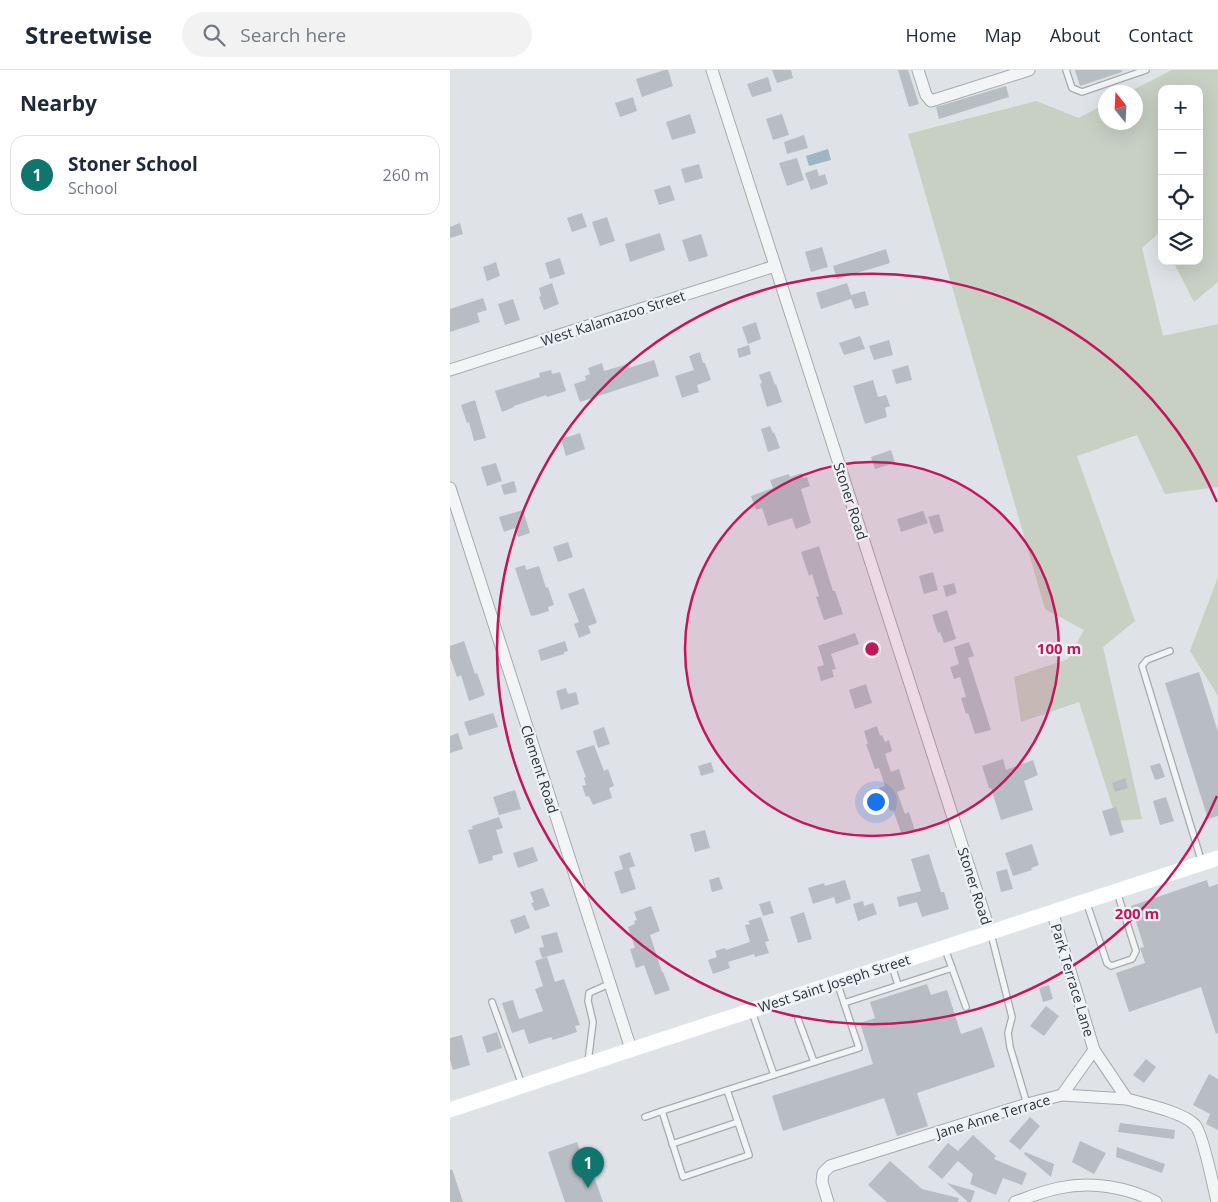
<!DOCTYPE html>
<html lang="en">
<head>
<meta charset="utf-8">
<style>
	body { margin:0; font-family:"Open Sans",sans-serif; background:#f2f2f3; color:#1f2937 }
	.controls { position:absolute; right:15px; top:15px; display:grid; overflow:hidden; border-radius:10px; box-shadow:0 5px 20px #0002 }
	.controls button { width:45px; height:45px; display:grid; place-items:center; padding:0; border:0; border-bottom:1px solid #e0e1e3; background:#fff; color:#1f2937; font:25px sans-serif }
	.compass { position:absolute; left:648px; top:15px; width:45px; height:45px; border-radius:50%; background:#fff; box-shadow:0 5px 20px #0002; rotate:342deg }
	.you { position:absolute; left:425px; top:731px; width:18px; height:18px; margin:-12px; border:4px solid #fff; border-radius:50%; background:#1a73e8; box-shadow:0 0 0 8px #1a73e833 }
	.badge { display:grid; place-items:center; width:32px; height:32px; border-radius:50%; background:#0f766e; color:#fff; font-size:16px; font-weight:700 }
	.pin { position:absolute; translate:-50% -41px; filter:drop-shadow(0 1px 2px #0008) }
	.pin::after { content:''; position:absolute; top:26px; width:18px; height:15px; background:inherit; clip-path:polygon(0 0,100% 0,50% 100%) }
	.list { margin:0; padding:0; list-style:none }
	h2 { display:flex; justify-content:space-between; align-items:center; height:65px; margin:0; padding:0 20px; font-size:21px }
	h2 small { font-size:16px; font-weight:400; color:#747a83 }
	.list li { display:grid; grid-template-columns:32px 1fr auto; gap:15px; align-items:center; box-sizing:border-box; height:80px; margin:0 10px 10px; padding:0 10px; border:1px solid #e0e1e3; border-radius:15px }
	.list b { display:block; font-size:19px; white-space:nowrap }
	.list p { margin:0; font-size:16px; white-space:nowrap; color:#747a83 }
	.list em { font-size:16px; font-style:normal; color:#747a83 }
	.icon { flex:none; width:28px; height:28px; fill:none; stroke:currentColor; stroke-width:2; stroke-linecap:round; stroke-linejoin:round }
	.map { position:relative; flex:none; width:768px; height:1132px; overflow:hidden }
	header { display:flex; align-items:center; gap:30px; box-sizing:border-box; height:70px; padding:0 25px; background:#fff; border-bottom:1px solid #e0e1e3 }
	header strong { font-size:24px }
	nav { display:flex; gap:28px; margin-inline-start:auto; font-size:18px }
	.search { width:350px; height:45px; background:#f2f2f3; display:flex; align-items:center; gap:12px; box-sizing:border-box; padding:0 18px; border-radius:28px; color:#747a83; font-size:19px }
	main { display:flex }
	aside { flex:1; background:#fff }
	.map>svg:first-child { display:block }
	.green { fill:#c7d0c2 }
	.water { fill:#9eb5c3 }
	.building { fill:#b7bdc3 }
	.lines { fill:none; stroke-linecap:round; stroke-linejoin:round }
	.lane-casing { stroke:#a5abb0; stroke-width:8 }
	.street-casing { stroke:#a5abb0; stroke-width:13 }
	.lane { stroke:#f2f4f6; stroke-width:5.5 }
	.street { stroke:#f2f4f6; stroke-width:11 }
	.secondary { stroke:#fff; stroke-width:15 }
	.ring { fill:none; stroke:#c2185b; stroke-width:2.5 }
	.labels { text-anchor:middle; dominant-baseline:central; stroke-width:4.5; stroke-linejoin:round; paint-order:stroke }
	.street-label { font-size:14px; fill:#2a333c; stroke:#eff2f5 }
	.centre { fill:#c2185b; stroke:#eff2f5; stroke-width:2.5 }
	.ring-label { font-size:15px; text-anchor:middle; font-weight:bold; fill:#c2185b; stroke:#eff2f5; stroke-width:4.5; stroke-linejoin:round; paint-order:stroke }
</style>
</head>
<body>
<header>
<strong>Streetwise</strong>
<div class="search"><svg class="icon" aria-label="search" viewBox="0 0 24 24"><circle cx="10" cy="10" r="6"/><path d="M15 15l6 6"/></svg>Search here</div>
<nav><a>Home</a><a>Map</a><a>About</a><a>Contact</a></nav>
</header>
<main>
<aside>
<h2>Nearby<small></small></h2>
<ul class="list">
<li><span class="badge">1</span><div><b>Stoner School</b><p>School</p></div><em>260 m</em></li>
</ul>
</aside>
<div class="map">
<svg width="768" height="1132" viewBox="0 0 768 1132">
	<rect width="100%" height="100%" fill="#dfe3e7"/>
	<!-- green -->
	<g class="green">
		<polygon points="722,0 768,0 768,212 744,232 723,191 749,191 749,19 712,19 712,168 709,163 692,178 713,266 768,254 768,417 715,424 687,365 627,386 685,551 653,577 692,749 667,751 629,632 571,652 564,607 618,589 634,560 595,539 458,64 586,31 629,48 655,34 656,52 686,52 686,22 679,22"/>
		<polygon points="768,507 768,626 740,581"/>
	</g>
	<!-- water -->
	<polygon class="water" points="378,79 381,90 359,96 356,86"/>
	<!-- building -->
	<g class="building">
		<polygon points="215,0 218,0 223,16 192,27 186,9"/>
		<polygon points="322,0 341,0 343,8 327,13"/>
		<polygon points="448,0 458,0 469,34 459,37"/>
		<polygon points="625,0 672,0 672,2 630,16"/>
		<polygon points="318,7 322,21 302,27 297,14"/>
		<polygon points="556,16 559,27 489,49 486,37"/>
		<polygon points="183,27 187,41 170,47 165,33"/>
		<polygon points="240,44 246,63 222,70 216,52"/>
		<polygon points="332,44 339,65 323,70 316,49"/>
		<polygon points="354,65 358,78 337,84 334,72"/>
		<polygon points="347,88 354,110 337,116 329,93"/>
		<polygon points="249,94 253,108 235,113 231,99"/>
		<polygon points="367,99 369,106 375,104 378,114 361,120 355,103"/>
		<polygon points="220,115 225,130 209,135 204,120"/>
		<polygon points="132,143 137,157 122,162 117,148"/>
		<polygon points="157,147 165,171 150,176 142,152"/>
		<polygon points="10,153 13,164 0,168 0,157"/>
		<polygon points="210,163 215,180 180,192 175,174"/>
		<polygon points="251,164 258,186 239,192 232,170"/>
		<polygon points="372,177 378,197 361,202 355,182"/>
		<polygon points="436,179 440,193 387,209 383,196"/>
		<polygon points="110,188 115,204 100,209 95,193"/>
		<polygon points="46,192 50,206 37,211 33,197"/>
		<polygon points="102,213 109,234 94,240 89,227 91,226 89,218"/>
		<polygon points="397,213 401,225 415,221 419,235 405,239 401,229 371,239 366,223"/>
		<polygon points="33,228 37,240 27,243 30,252 0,262 0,239"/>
		<polygon points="63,229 70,250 55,255 48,234"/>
		<polygon points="306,252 311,269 298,274 292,257"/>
		<polygon points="410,266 415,279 394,285 389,273"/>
		<polygon points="439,270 443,285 424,290 419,276"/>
		<polygon points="299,275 301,284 289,288 287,279"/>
		<polygon points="250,282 253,293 255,293 261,310 247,315 249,322 232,328 225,306 244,300 239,286"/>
		<polygon points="204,290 209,306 130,332 124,314 136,310 135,306 140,304 138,298 152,293 154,301 178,294 179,298"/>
		<polygon points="458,295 462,310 446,314 442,300"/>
		<polygon points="101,300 102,304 110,302 116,321 97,327 96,325 64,336 64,337 52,342 45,321 90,307 89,303"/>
		<polygon points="320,301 325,315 326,314 332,332 317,337 310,314 312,313 309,305"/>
		<polygon points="423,310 428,327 436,325 440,336 435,338 437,347 415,354 403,316"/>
		<polygon points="25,330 36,368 24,371 19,352 17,353 11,335"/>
		<polygon points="320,356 323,363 324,362 330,378 318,382 311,359"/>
		<polygon points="130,363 135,379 116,386 111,369"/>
		<polygon points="441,380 445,393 425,399 421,387"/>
		<polygon points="46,393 52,411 37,416 31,397"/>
		<polygon points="352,403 353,408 357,407 360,416 351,419 361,453 346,459 342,448 318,456 312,438 306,440 301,426 323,418 320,410 339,404 340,407"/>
		<polygon points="64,411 67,422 54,425 51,415"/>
		<polygon points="73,440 80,463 68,467 65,458 54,462 49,447"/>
		<polygon points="473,441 478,453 451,462 447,449"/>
		<polygon points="489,444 494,461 484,464 478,447"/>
		<polygon points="118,472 123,487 108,492 103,477"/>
		<polygon points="369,476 383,521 385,521 393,544 374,550 366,527 369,526 362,504 359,506 351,482"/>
		<polygon points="75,495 76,500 89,496 96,518 98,517 104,535 98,537 99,541 83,546 83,545 81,546 65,498"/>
		<polygon points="483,502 488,520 474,524 469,506"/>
		<polygon points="504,513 507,523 496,527 493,516"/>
		<polygon points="134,518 147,553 138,556 141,563 129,568 124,554 129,552 118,524"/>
		<polygon points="497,540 506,569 494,573 490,562 488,563 482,545"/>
		<polygon points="405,563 409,574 381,584 386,599 382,600 384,607 371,611 367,597 374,595 368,576"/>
		<polygon points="14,571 25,604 27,603 35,625 19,631 11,605 7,607 0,587 0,576"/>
		<polygon points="115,571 118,581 114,582 114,584 91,591 88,580"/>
		<polygon points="519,572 524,586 518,588 541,660 525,664 518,643 516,644 511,628 516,627 510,607 504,609 500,597 509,594 504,577"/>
		<polygon points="749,602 768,662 768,746 758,749 715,613"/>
		<polygon points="416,614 422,633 405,639 399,620"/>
		<polygon points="116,618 118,624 126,622 129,634 111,640 106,621"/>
		<polygon points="43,643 48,657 19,666 14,652"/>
		<polygon points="427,656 430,666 432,665 435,672 439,670 442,681 435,684 441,702 449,699 455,719 447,722 455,744 459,742 465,761 452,765 443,740 440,741 436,729 433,730 429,718 435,716 429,698 425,699 416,674 418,674 414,661"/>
		<polygon points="154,657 160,674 148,678 143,661"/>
		<polygon points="8,663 13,679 0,683 0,666"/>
		<polygon points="144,675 154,701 158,699 164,716 159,718 162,728 143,735 139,726 136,727 132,716 136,715 134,708 136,707 126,681"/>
		<polygon points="553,689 556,700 583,690 588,705 574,711 583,740 551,750 541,718 539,718 532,696"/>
		<polygon points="261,692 264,702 251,706 248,696"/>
		<polygon points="710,693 715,707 705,710 700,696"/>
		<polygon points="675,708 678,718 665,722 662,713"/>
		<polygon points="65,720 71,739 49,745 43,727"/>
		<polygon points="716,727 724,751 710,755 703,731"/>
		<polygon points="666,737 674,762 660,766 652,741"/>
		<polygon points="49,747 53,758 46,760 53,783 42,786 43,790 29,794 18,760 23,759 22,756"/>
		<polygon points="255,760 260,778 245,782 240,764"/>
		<polygon points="582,774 589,795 581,798 582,800 563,806 555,783"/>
		<polygon points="83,777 88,791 68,798 63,783"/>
		<polygon points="180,782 185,796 179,798 186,819 171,824 164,802 173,799 169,786"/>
		<polygon points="479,784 491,822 494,822 499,839 472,847 467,832 449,837 447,827 471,821 461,789"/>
		<polygon points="557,799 563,819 551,822 546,802"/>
		<polygon points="269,807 273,819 262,822 259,810"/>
		<polygon points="395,810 401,829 386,834 384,827 363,834 358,818 374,813 375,816"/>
		<polygon points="757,810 759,817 768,814 768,963 766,964 751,917 679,942 666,903 695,893 690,878 694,877 681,836"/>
		<polygon points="93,818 100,836 85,841 81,833 84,832 80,822"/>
		<polygon points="320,831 324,843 313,846 309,834"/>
		<polygon points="413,831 414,836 423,833 427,844 408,851 403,834"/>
		<polygon points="201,836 210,861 200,865 212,902 213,902 220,920 205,925 194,895 186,898 180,879 185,878 178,857 185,854 184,851 187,850 184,842"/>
		<polygon points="354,842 362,869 348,873 340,847"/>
		<polygon points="75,845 80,858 65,864 60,850"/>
		<polygon points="311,847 319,871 315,872 319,883 305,887 304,884 278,892 280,898 263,904 258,890 267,887 265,881 275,878 276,880 300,872 295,855 300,854 298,851"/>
		<polygon points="107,862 113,882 92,888 89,878 94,877 91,866"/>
		<polygon points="97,887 105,912 114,909 130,955 125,956 127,962 103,970 101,967 79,974 74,959 62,963 52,933 63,930 69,949 93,941 85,919 93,916 85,891"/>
		<polygon points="477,914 481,925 497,920 511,964 532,957 545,997 467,1023 478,1056 447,1066 434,1028 333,1061 322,1026 423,994 410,953 425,948 420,932"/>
		<polygon points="599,915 603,929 593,932 589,918"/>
		<polygon points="596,936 609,946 594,966 580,956"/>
		<polygon points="47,962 52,978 37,983 32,967"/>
		<polygon points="12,965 20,995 3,1000 0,990 0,968"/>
		<polygon points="696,989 706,997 694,1013 683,1005"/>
		<polygon points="759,1004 768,1009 768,1060 756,1054 760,1044 743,1035"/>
		<polygon points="580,1047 590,1056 570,1080 559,1071"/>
		<polygon points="670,1053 725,1060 724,1069 668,1062"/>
		<polygon points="523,1065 546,1086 544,1089 577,1103 572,1115 553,1108 546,1125 520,1114 523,1104 508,1091 492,1109 478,1097 498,1073 508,1081"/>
		<polygon points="630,1071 656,1083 644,1104 622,1092"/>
		<polygon points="127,1072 138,1104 143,1104 153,1132 115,1132 98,1082"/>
		<polygon points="667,1077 715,1094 712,1103 666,1087"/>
		<polygon points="575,1082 604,1094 601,1107 574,1084"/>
		<polygon points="440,1091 472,1119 509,1128 508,1132 437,1132 418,1115"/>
		<polygon points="2,1099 13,1132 0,1132 0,1100"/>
		<polygon points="497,1113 525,1121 521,1132 518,1132"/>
	</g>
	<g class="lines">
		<defs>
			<g id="lane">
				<polyline points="616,0 622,18 632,22 696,0"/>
				<polyline points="720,581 697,590 692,596 752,793"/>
				<polyline points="636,831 657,893 661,896 682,889 686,881 667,822"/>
				<polyline points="541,864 562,947 558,963 560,977 577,1034"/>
				<polyline points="495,879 502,898"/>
				<polyline points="442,896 448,915"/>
				<polyline points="42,932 72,1015"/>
				<polyline points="394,933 502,898 516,937"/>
				<polyline points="302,942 324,1005 409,978 387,912"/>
				<polyline points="348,949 364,992"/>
				<polyline points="138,992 143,952 138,931 139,923 159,914"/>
				<polyline points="277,1020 212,1041 233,1107 299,1085 277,1020 324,1005"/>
				<polyline points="195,1047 212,1041"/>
				<polyline points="222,1074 288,1052"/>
			</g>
			<g id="street">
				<polyline points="262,0 540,862"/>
				<polyline points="468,0 476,25 481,31 579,0"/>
				<polyline points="0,300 325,196"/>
				<polyline points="0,418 181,979"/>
				<path d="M602 841 644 980 677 1029C694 1034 733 1042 745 1055 752 1062 764 1118 767 1132"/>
				<polyline points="612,1025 677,1029"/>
				<polyline points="378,1132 372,1112 373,1103 380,1096 577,1034 612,1025 644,980"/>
				<path d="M565 1132C579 1127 594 1121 609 1118 642 1111 677 1117 706 1132"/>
			</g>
		</defs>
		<!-- lane casing -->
		<use href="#lane" class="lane-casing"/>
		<!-- street casing -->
		<use href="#street" class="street-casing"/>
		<!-- lane -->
		<use href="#lane" class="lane"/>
		<!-- street -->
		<use href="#street" class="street"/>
		<!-- secondary -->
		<polyline class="secondary" points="0,1040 174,982 768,788"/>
	</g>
	<!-- distance rings -->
	<circle cx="422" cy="579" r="187" fill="#c2185b" fill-opacity=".12"/>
	<g class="ring">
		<circle cx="422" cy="579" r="187"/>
		<path d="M767 726A375 375 0 1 1 767 432"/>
	</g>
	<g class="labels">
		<!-- street labels -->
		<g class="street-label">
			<text transform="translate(163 248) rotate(-18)">West Kalamazoo Street</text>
			<text transform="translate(401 431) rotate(72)">Stoner Road</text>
			<text transform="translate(90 699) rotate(72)">Clement Road</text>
			<text transform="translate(525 816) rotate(72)">Stoner Road</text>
			<text transform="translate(623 910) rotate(73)">Park Terrace Lane</text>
			<text transform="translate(384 913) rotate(-18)">West Saint Joseph Street</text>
			<text transform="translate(543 1046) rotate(-17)">Jane Anne Terrace</text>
		</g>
	</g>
	<circle cx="422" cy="579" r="8" class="centre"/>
	<g class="ring-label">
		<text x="609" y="584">100 m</text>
		<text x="687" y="849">200 m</text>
	</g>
</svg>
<div class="controls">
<button>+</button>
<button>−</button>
<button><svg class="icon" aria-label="locate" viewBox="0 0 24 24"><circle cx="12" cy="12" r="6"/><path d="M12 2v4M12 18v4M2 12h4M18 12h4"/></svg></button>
<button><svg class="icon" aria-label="layers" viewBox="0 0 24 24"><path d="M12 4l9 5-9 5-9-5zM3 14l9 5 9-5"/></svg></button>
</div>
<svg class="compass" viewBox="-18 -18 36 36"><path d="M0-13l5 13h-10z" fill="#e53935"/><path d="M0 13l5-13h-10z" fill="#747a83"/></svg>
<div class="you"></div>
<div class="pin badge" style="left:138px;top:1118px">1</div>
</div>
</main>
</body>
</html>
